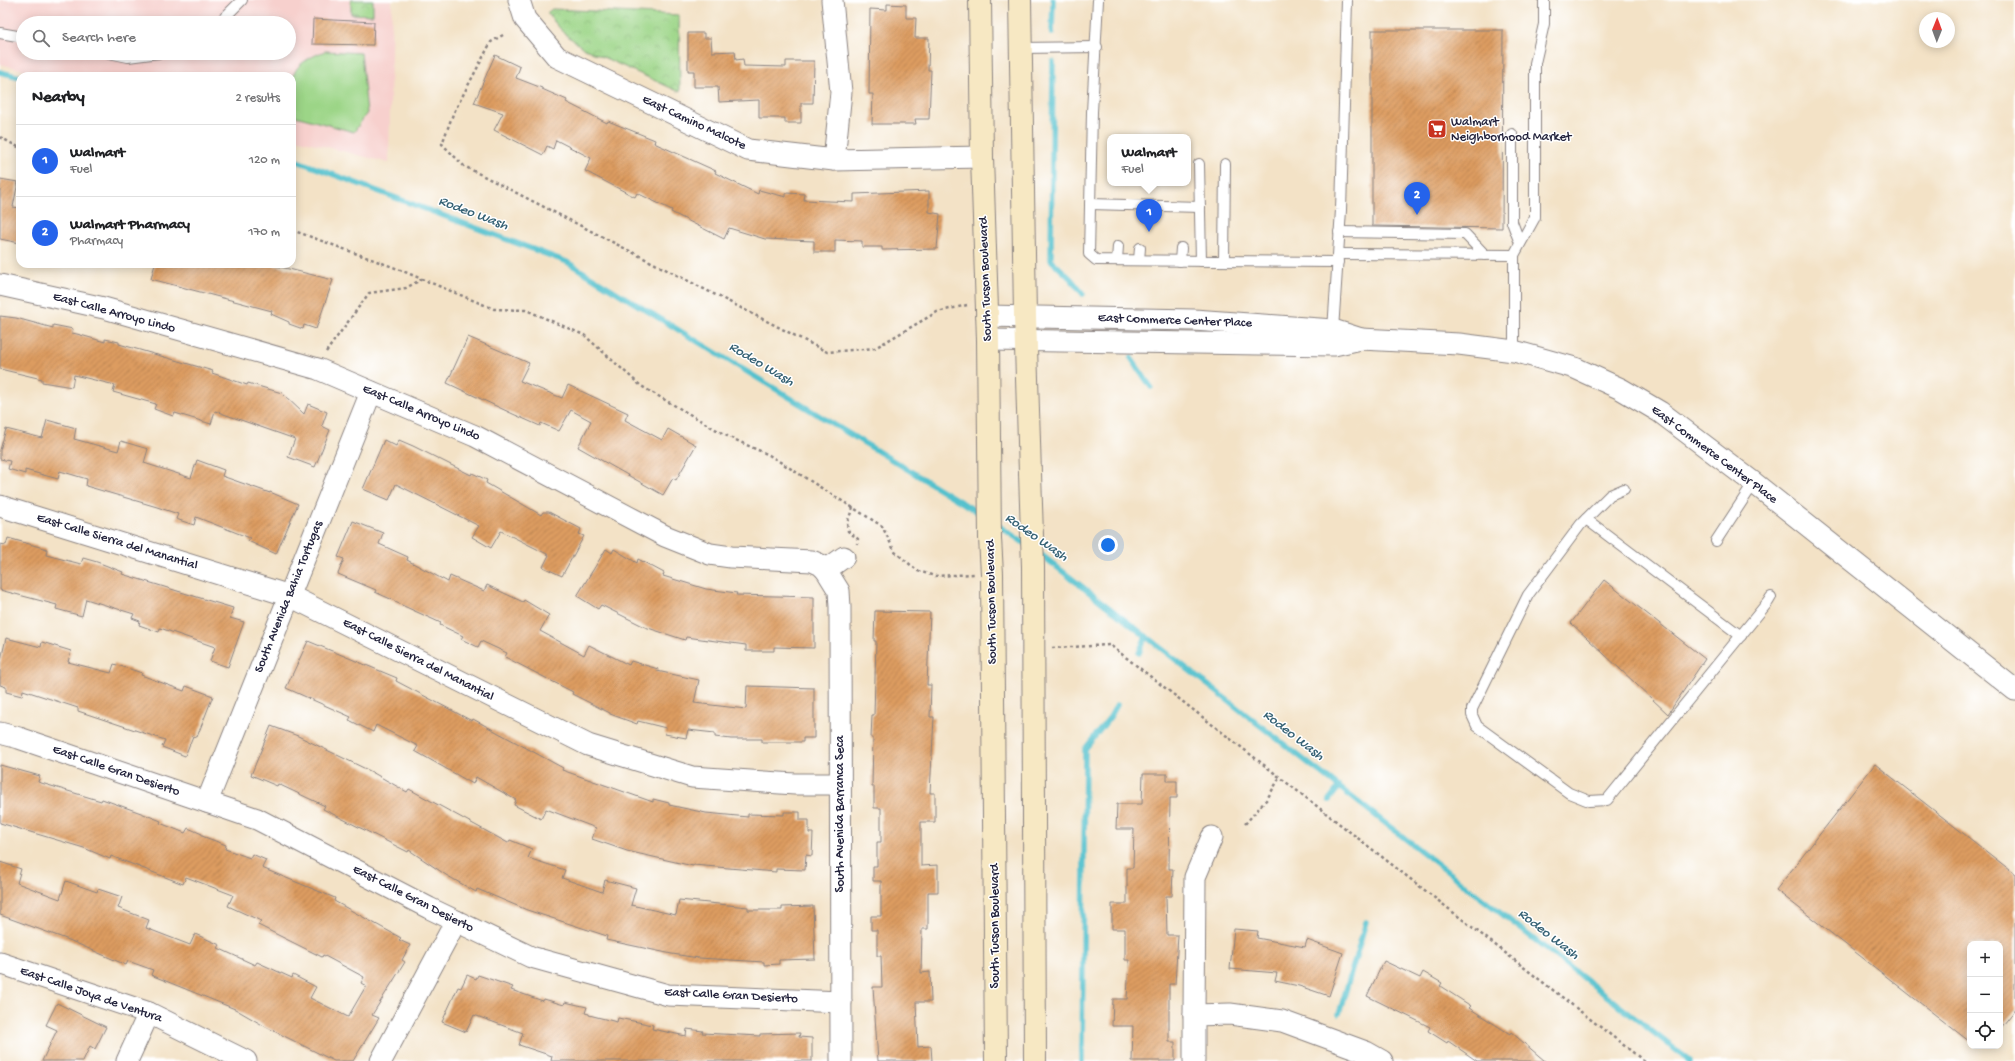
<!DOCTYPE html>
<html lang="en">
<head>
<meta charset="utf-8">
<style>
	body { margin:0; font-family:"Gochi Hand",sans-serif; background:#f2f2f2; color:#202124 }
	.controls { position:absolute; right:12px; bottom:12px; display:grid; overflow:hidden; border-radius:8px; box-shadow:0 2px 10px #0003 }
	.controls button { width:36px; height:36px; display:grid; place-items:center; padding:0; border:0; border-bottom:1px solid #e0e0e0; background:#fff; color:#202124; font:20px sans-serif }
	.compass { position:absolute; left:1919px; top:12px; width:36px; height:36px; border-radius:50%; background:#fff; box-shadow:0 2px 10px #0003; rotate:1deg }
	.you { position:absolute; left:1108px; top:545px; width:14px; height:14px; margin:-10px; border:3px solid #fff; border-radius:50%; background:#1a73e8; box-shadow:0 0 0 6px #1a73e833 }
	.badge { display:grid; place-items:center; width:26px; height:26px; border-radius:50%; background:#2563eb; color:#fff; font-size:13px; font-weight:700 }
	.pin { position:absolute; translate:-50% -33px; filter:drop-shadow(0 1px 2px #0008) }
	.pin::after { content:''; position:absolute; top:21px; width:14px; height:12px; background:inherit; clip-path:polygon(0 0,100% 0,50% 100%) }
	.popup { position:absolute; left:1107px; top:134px; width:84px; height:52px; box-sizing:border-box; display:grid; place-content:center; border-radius:8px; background:#fff; filter:drop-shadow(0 1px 3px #0005); font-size:13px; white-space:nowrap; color:#757577 }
	.popup b { font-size:15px; color:#202124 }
	.popup::after { content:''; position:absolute; left:50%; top:100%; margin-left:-8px; border:8px solid transparent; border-top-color:#fff }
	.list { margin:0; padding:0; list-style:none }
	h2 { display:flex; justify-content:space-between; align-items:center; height:52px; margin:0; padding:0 16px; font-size:17px }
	h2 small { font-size:13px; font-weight:400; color:#757577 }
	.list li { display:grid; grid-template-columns:26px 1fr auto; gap:12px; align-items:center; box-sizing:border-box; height:72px; padding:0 16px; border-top:1px solid #e0e0e0 }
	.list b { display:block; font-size:15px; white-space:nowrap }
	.list p { margin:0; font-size:13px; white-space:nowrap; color:#757577 }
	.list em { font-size:13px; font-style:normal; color:#757577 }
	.icon { flex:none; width:22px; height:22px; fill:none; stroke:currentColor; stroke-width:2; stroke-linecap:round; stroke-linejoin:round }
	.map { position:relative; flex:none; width:2015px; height:1061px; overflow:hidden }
	.search { position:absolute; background:#fff; box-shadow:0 2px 10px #0003; left:16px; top:16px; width:280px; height:44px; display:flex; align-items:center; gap:10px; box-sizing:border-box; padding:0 14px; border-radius:22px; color:#757577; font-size:15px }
	.panel { position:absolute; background:#fff; box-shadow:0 2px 10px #0003; left:16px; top:72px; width:280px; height:196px; border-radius:12px }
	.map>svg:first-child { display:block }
	.built { fill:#f7d0cd; fill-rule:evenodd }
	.grass { fill:#9cd587; stroke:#5f7c61 }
	.park { fill:url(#park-crowns); stroke:#5f7c61 }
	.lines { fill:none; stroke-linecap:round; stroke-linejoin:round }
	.stream { stroke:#54c1cd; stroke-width:5.5 }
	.building { fill:url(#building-hatch) }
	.lane-casing { stroke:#8a8280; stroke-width:12 }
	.street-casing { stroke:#8a8280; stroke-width:23 }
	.secondary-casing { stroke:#8a8280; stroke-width:24 }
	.path { stroke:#8a8280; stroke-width:2.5; stroke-dasharray:3 3; stroke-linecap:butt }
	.lane { stroke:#fff; stroke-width:10 }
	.street { stroke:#fff; stroke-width:21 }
	.secondary { stroke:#f7e8c3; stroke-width:22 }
	.labels { text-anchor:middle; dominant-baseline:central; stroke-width:3; stroke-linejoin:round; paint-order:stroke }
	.poi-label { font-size:13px; fill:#22223b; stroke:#fff; text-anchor:start }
	.street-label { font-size:13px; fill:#22223b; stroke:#fff }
	.water-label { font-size:14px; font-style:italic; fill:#366275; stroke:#fff }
</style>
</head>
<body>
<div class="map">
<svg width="2015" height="1061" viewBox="0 0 2015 1061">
	<defs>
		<pattern id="park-crowns" width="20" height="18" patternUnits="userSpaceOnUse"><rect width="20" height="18" fill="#9cd587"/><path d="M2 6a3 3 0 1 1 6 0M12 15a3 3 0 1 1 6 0" fill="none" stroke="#86b775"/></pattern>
		<pattern id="building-hatch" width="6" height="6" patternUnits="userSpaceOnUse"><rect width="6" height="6" fill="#dd9c60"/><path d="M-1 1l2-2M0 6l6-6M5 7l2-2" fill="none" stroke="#b37f50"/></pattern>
	</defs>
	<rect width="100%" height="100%" fill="#fff"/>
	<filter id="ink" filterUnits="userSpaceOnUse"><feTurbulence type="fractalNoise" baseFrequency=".025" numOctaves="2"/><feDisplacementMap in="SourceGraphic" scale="8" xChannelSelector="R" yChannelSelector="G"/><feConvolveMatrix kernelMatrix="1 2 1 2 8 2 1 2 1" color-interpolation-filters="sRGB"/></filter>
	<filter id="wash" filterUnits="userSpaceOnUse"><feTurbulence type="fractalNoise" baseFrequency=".012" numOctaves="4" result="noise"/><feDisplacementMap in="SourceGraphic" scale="16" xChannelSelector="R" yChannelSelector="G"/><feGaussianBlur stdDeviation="0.9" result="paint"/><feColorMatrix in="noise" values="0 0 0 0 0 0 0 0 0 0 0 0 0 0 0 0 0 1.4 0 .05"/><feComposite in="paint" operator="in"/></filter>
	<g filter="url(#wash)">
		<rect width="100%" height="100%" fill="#f3e2c6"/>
		<!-- built -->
		<path class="built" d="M0 0H392L389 163 292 138V76H48L0 64ZM23 23H289V53H23Z"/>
		<!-- grass -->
		<path class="grass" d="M325 51 361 53 367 113 354 132 292 115C292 78 285 67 325 51Z"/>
		<!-- park -->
		<g class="park">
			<polygon points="351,0 373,0 373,15 351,14"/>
			<polygon points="552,9 679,15 680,92 583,48 563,32 547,13"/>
		</g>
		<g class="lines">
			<!-- stream -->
			<g class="stream">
				<polyline points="1052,33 1053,0"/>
				<polyline points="1053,62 1051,260 1071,279 1083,294"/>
				<polyline points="0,72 20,77"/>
				<polyline points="292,159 567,262 984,516"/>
				<polyline points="1131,358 1151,387"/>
				<polyline points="996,524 1027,545"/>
				<polyline points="1039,553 1690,1061"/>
				<polyline points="1139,653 1146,636"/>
				<polyline points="1329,800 1339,787"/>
				<polyline points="1339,1014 1366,922"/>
				<polyline points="1082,1061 1085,749 1110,717 1117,705"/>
			</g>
		</g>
		<g id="blocks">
			<!-- building -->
			<g class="building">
				<polygon points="887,4 906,5 906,18 916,18 915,38 929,38 928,70 931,70 929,119 915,119 916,124 872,124 873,94 869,94 870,9 887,10"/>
				<polygon points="313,19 374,22 373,45 312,44"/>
				<polygon points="1372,30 1503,30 1502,228 1372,226"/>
				<polygon points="688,33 704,33 704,38 711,38 712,52 735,51 736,60 743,59 744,66 786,67 786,61 814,61 813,103 801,103 801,123 785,123 785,118 759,118 759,100 719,102 718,87 694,87 694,71 688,71"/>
				<polygon points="495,55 520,67 516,78 542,88 542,89 567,100 566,102 607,123 608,121 655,140 654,143 716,171 715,173 758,194 759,190 786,197 786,193 805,194 804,200 854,202 854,194 929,191 929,212 940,214 937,249 882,250 882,247 862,247 862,241 835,240 835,252 814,252 814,241 765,239 729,228 724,239 671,212 672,210 637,193 635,197 585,171 591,158 556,140 553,149 547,146 543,155 494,130 503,113 474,103"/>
				<polygon points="0,179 18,182 13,207 20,208 20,243 0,239"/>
				<polygon points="155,264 269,264 333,280 316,329 304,325 303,329 289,324 289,322 271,314 272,311 151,279"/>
				<polygon points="0,316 16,318 53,328 53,325 73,329 72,333 77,334 105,342 105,339 119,342 119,344 213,371 212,373 247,385 248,383 268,389 282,393 304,414 308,404 327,412 322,426 330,430 315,467 288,457 295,439 215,411 211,424 175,413 173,416 154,409 156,404 113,392 115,385 74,375 72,387 42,382 42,379 0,369"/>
				<polygon points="468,337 529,363 520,381 562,398 568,385 628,413 625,420 662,440 668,429 696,445 676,480 673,478 663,495 578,447 591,421 571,410 559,431 541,423 540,426 513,414 447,383"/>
				<polygon points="47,420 76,428 74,439 118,451 121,441 148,449 144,463 191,478 197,460 224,470 222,476 270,493 270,492 298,504 276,554 248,541 250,538 196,517 194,525 176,519 178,514 157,507 86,486 87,479 60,471 58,479 25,470 25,474 8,469 10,461 0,459 0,450 6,429 42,438"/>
				<polygon points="384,440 396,446 399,440 413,446 471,475 472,473 487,480 486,483 541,515 543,512 549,512 581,529 579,534 584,536 562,576 543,567 549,555 501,531 491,548 472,537 479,526 396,484 389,500 363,489"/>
				<polygon points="353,521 383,533 379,544 408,557 407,560 448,582 450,576 484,591 487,585 523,602 524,600 549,615 540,631 584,655 589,645 629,665 631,661 658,669 657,671 699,680 694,703 746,709 747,686 814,688 814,738 803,738 803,742 762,742 762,739 731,739 715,737 715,733 688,730 686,738 665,734 666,728 638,721 637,724 610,714 610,713 572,694 573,692 505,657 507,653 481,641 478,647 461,639 463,636 440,625 441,623 395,602 395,601 375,592 376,590 338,574 344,559 338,557"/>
				<polygon points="8,538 47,549 46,555 81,564 83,558 97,562 123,572 122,574 233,608 230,618 244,622 228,667 210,661 215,647 160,628 159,632 139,625 140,621 132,618 134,614 86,599 82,616 56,609 57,605 0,590 0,544 6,545"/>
				<polygon points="606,549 612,553 614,549 637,563 638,559 664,573 663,576 706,589 737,593 736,595 814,597 814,648 774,647 774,651 746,651 746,645 686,637 685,640 645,627 601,605 598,609 577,596"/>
				<polygon points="1604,580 1705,659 1668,714 1571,623"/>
				<polygon points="875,611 930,612 927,685 931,685 930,717 934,717 930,793 935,793 935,822 921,822 921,866 938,865 938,892 928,892 928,929 922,929 921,973 930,972 931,1002 916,1002 918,1047 931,1046 932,1061 878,1061 873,987 882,987 881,956 877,956 877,930 871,930 871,916 881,916 881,881 873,881 873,866 877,866 877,842 881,842 881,808 874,808 874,786 872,786 873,738 871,738 872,715 874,715 876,641 874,641"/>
				<polygon points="6,638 41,647 42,642 71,651 68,662 111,673 114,664 142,673 141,675 184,691 186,686 213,696 197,737 193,736 185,756 162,747 165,740 78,711 78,708 23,690 22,696 6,692 6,687 0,685 0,664"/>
				<polygon points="308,641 397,678 396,681 472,721 473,719 563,768 562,770 653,802 653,799 669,803 669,805 706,813 748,817 748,814 784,815 784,812 800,812 800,820 809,820 809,833 813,833 812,856 806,855 805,870 776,869 776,872 693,865 693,866 627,851 592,839 596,828 546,809 541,819 514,805 516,800 476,777 473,784 415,751 418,746 376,725 373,732 349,720 351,717 286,688"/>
				<polygon points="271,726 298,736 370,771 407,792 409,789 508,843 510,840 532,849 528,858 565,870 562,878 602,892 605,880 636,888 631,905 676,915 679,900 748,907 748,910 782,910 782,907 813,906 815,959 779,960 779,964 764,965 764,962 699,958 672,954 606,940 607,936 527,910 477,889 476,892 446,875 409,850 408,852 323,809 325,806 278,784 277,786 251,775"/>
				<polygon points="1875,764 2015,874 2015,1010 2000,1029 2000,944 1970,944 1970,1042 1776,890"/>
				<polygon points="0,765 40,776 38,782 101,801 102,799 141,813 161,821 160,823 185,833 188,828 202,834 202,836 226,845 225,849 250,858 252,854 266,860 262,868 335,898 334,901 401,938 399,940 410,945 402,960 405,962 372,1015 379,1018 353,1061 334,1061 266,1027 235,1009 151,975 153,970 128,961 126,965 69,940 0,915 0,862 21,869 17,883 60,899 66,881 97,892 98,889 122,897 118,908 149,920 146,928 190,945 195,934 220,945 218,948 255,965 257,962 292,978 293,975 316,987 310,998 348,1017 366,986 361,983 364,977 323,955 322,957 258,925 261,921 228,906 233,895 186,877 183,884 111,856 110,859 84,848 0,823"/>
				<polygon points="1143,774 1167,774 1167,781 1177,781 1177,798 1170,798 1169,869 1173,869 1172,896 1166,896 1167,935 1178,935 1175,984 1169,984 1169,1042 1175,1042 1175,1061 1132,1061 1133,1026 1112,1026 1113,999 1127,999 1129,960 1125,960 1125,929 1112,929 1112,904 1127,904 1127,868 1133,868 1134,829 1116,829 1117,804 1142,804"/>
				<polygon points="1234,929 1258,931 1257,938 1305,947 1307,940 1343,953 1329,996 1299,986 1275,981 1277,973 1230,969"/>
				<polygon points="1384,961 1420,978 1423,972 1442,983 1440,986 1471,1006 1469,1008 1510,1034 1511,1032 1545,1061 1477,1061 1448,1041 1447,1043 1428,1031 1430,1027 1367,996"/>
				<polygon points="467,975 476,979 478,975 513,987 511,990 543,1001 544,999 564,1005 565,1002 587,1007 585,1013 589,1014 589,1015 617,1022 618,1018 653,1025 652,1029 686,1036 687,1029 703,1031 702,1033 760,1036 760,1034 800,1033 799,1037 812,1038 812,1061 551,1061 552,1056 519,1045 523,1033 474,1015 466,1032 442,1022 458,987 461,988"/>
				<polygon points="57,1003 106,1027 95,1049 90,1046 83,1061 42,1061 57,1030 46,1025"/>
			</g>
		</g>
	</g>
	<g filter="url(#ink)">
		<use href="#blocks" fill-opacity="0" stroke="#8a8280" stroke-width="1"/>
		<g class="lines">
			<defs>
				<g id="lane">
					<polyline points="1098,0 1092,112 1089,254 1096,260 1338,262"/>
					<polyline points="219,23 242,0"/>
					<polyline points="0,33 23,37"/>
					<polyline points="1021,48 1097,47"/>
					<polyline points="109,53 128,57 159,53"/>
					<polyline points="1512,134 1512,222 1520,243"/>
					<polyline points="1199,164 1201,261"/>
					<polyline points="1090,204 1200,207"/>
					<polyline points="1339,232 1465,234 1485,255"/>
					<polyline points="1339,254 1514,255"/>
					<polyline points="1117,260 1118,246"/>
					<polyline points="1139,260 1140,248"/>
					<polyline points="1180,261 1181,248"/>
					<polyline points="1224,261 1225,164"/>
					<polyline points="1333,330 1341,210 1347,0"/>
					<polyline points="1514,351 1514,255 1535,217 1535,63 1544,24 1544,0"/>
					<polyline points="1624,489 1610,495 1581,524 1528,595 1472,709 1472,715 1477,726 1569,793 1589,801 1607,800 1768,602 1771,597"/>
					<polyline points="1586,519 1741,636"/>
					<polyline points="1716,541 1754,483"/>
				</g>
				<g id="street">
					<polyline points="519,0 525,19 557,57 748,150 834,160 982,157"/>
					<polyline points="832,0 841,92 834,160"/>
					<polyline points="0,285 104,308 318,369 475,436 665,536 710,554 731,557 812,561 821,565 826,570 839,591 840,607 841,1061"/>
					<polyline points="987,316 1194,320 1333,330 1361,339"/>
					<polyline points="988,340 1334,345 1361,339 1459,344 1514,351 1575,368 1621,389 1660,412 1754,483 2015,690"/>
					<polyline points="0,506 290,596 588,745 692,777 795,784 840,784"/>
					<polyline points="826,570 844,557"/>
					<polyline points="0,733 19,738 257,819 429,908 531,957 668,995 841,1002"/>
					<polyline points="207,802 371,392"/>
					<polyline points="0,963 149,1013 246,1061"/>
					<polyline points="1194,1015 1195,877 1212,837"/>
					<polyline points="127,1061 149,1013"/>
					<polyline points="381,1061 456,921"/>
					<polyline points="1194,1061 1194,1015 1230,1014 1282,1021 1366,1052 1382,1061"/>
				</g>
				<g id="secondary">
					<polyline points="980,0 982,157 988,340 990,538 992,574 996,1061"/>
					<polyline points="1020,0 1025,316 1033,567 1035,1061"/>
				</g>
			</defs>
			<!-- lane casing -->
			<use href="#lane" class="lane-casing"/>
			<!-- street casing -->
			<use href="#street" class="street-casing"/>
			<!-- secondary casing -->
			<use href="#secondary" class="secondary-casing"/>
			<!-- path -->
			<g class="path">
				<polyline points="503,35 491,42 453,114 442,144 464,166 827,352 875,348 937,312 967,305"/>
				<polyline points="0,137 20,148"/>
				<polyline points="292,230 393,267 494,309 526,310 584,335 641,386 729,437 769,455 882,526 895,552 918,571 935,576 974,574"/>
				<polyline points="326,352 369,293 406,288 422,279"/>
				<polyline points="853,507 847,523 848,531 858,539 857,544"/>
				<polyline points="1052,648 1110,645 1644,1061"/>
				<polyline points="1245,824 1267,799 1280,777"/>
			</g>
			<!-- lane -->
			<use href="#lane" class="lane"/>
			<!-- street -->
			<use href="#street" class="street"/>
			<!-- secondary -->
			<use href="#secondary" class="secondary"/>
		</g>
	</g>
	<!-- icons -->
	<defs>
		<symbol id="supermarket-square" viewBox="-11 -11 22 22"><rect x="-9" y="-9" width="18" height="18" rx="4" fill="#c8321e" stroke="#fff"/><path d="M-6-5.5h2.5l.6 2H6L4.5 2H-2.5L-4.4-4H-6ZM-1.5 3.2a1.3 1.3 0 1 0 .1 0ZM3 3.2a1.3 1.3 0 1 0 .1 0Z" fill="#fff"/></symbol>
	</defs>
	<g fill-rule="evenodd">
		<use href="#supermarket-square" x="1426" y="118" width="22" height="22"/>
	</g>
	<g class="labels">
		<!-- poi labels -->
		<g class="poi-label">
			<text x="1451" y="122">Walmart<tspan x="1451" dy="15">Neighborhood Market</tspan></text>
		</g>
		<!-- street labels -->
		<g class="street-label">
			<text transform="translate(694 123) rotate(25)">East Camino Malcote</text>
			<text transform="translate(986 279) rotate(-92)">South Tucson Boulevard</text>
			<text transform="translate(114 313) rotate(15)">East Calle Arroyo Lindo</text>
			<text transform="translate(1175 321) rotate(2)">East Commerce Center Place</text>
			<text transform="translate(421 413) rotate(23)">East Calle Arroyo Lindo</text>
			<text transform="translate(1714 455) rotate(37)">East Commerce Center Place</text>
			<text transform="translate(117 542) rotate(17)">East Calle Sierra del Manantial</text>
			<text transform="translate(289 597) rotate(-68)">South Avenida Bahia Tortugas</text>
			<text transform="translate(992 602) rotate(-91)">South Tucson Boulevard</text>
			<text transform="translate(418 660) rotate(27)">East Calle Sierra del Manantial</text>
			<text transform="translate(116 771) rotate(19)">East Calle Gran Desierto</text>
			<text transform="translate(840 814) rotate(-90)">South Avenida Barranca Seca</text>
			<text transform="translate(413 899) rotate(27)">East Calle Gran Desierto</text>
			<text transform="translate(995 926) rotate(-90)">South Tucson Boulevard</text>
			<text transform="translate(91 995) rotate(19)">East Calle Joya de Ventura</text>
			<text transform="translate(731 996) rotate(3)">East Calle Gran Desierto</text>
		</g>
		<!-- water labels -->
		<g class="water-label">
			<text transform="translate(473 214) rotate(21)">Rodeo Wash</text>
			<text transform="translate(761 365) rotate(31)">Rodeo Wash</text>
			<text transform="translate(1036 538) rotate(35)">Rodeo Wash</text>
			<text transform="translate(1293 736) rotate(38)">Rodeo Wash</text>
			<text transform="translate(1548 935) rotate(38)">Rodeo Wash</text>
		</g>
	</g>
</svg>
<div class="controls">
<button>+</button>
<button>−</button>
<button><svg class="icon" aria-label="locate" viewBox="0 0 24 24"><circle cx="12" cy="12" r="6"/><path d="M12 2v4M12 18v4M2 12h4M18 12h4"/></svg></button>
</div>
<svg class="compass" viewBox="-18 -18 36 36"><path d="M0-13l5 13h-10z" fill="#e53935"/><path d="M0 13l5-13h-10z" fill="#757577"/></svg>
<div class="you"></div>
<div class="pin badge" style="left:1149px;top:232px">1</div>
<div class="popup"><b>Walmart</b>Fuel</div>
<div class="pin badge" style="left:1417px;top:215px">2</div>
<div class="search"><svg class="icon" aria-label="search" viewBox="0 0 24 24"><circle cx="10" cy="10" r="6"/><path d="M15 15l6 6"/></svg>Search here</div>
<section class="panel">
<h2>Nearby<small>2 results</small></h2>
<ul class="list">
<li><span class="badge">1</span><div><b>Walmart</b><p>Fuel</p></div><em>120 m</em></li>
<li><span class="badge">2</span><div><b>Walmart Pharmacy</b><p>Pharmacy</p></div><em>170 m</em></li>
</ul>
</section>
</div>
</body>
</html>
